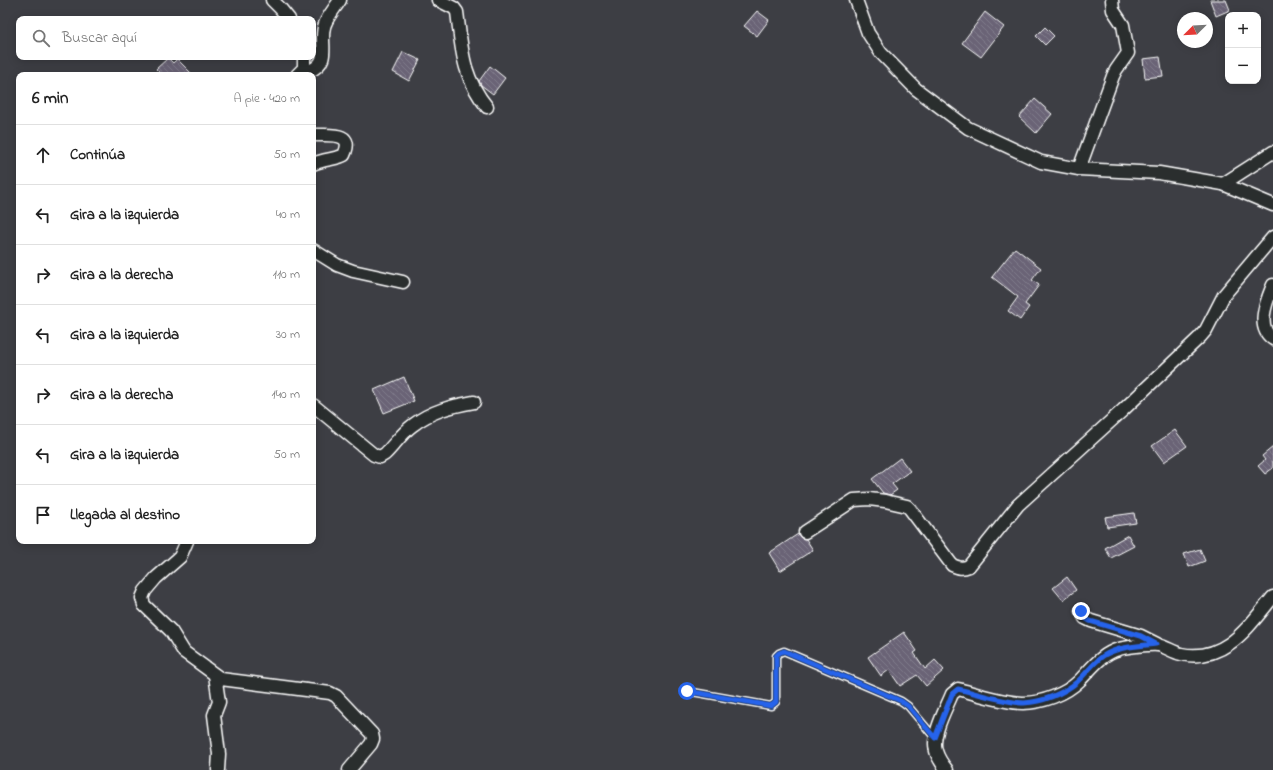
<!DOCTYPE html>
<html lang="es">
<head>
<meta charset="utf-8">
<style>
	body { margin:0; font-family:"Indie Flower",sans-serif; background:#f2f2f2; color:#222 }
	.controls { position:absolute; right:12px; top:12px; display:grid; overflow:hidden; border-radius:8px; box-shadow:0 2px 10px #0003 }
	.controls button { width:36px; height:36px; display:grid; place-items:center; padding:0; border:0; border-bottom:1px solid #e0e0e0; background:#fff; color:#222; font:20px sans-serif }
	.compass { position:absolute; left:1177px; top:12px; width:36px; height:36px; border-radius:50%; background:#fff; box-shadow:0 2px 10px #0003; rotate:246deg }
	.stop { position:absolute; width:12px; height:12px; margin:-9px; border:3px solid #2563eb; border-radius:50%; background:#fff }
	.stop.end { background:#2563eb; border-color:#fff; box-shadow:0 1px 4px #0008 }
	.list { margin:0; padding:0; list-style:none }
	h2 { display:flex; justify-content:space-between; align-items:center; height:52px; margin:0; padding:0 16px; font-size:17px }
	h2 small { font-size:13px; font-weight:400; color:#767676 }
	.list li { display:grid; grid-template-columns:26px 1fr auto; gap:12px; align-items:center; box-sizing:border-box; height:60px; padding:0 16px; border-top:1px solid #e0e0e0 }
	.list b { display:block; font-size:15px; white-space:nowrap }
	.list em { font-size:13px; font-style:normal; color:#767676 }
	.icon { flex:none; width:22px; height:22px; fill:none; stroke:currentColor; stroke-width:2; stroke-linecap:round; stroke-linejoin:round }
	.map { position:relative; flex:none; width:1273px; height:770px; overflow:hidden }
	.search { position:absolute; background:#fff; box-shadow:0 2px 10px #0003; left:16px; top:16px; width:300px; height:44px; display:flex; align-items:center; gap:10px; box-sizing:border-box; padding:0 14px; border-radius:8px; color:#767676; font-size:15px }
	.panel { position:absolute; background:#fff; box-shadow:0 2px 10px #0003; left:16px; top:72px; width:300px; height:472px; border-radius:8px }
	.map>svg:first-child { display:block }
	.building { fill:url(#building-back-hatch); stroke:#fff }
	.lines { fill:none; stroke-linecap:round; stroke-linejoin:round }
	.lane-casing { stroke:#fff; stroke-width:9 }
	.street-casing { stroke:#fff; stroke-width:15 }
	.lane { stroke:#2a2d2e; stroke-width:6 }
	.street { stroke:#2a2d2e; stroke-width:12 }
	.route { stroke:#2563eb; stroke-width:5 }
</style>
</head>
<body>
<div class="map">
<svg width="1273" height="770" viewBox="0 0 1273 770">
	<defs>
		<pattern id="building-back-hatch" width="6" height="6" patternUnits="userSpaceOnUse"><rect width="6" height="6" fill="#6a6476"/><path d="M-1 5l2 2M0 0l6 6M5-1l2 2" fill="none" stroke="#807b8b"/></pattern>
	</defs>
	<rect width="100%" height="100%" fill="#3d3e44"/>
	<filter id="ink" filterUnits="userSpaceOnUse"><feTurbulence type="fractalNoise" baseFrequency=".025" numOctaves="2"/><feDisplacementMap in="SourceGraphic" scale="8" xChannelSelector="R" yChannelSelector="G"/><feConvolveMatrix kernelMatrix="1 2 1 2 8 2 1 2 1" color-interpolation-filters="sRGB"/></filter>
	<g filter="url(#ink)">
		<!-- building -->
		<g class="building">
			<polygon points="1210,0 1226,0 1230,10 1216,16"/>
			<polygon points="757,11 769,20 757,36 744,26"/>
			<polygon points="985,12 1004,27 981,57 962,43"/>
			<polygon points="1045,27 1054,36 1045,45 1036,36"/>
			<polygon points="403,52 420,60 409,81 393,72"/>
			<polygon points="1160,57 1163,76 1145,78 1143,59"/>
			<polygon points="168,58 173,63 177,59 193,75 162,75 156,69"/>
			<polygon points="490,66 505,78 493,94 481,85 479,81"/>
			<polygon points="1035,99 1052,114 1036,133 1019,117"/>
			<polygon points="1015,248 1041,268 1032,280 1039,285 1025,304 1029,307 1020,320 1008,311 1018,297 992,277"/>
			<polygon points="404,377 414,401 384,413 374,390"/>
			<polygon points="1175,430 1187,446 1164,462 1152,446"/>
			<polygon points="1273,447 1273,468 1265,474 1258,466 1265,460 1262,456"/>
			<polygon points="900,458 910,471 892,484 897,490 890,495 883,493 872,479"/>
			<polygon points="1134,513 1136,523 1107,527 1105,517"/>
			<polygon points="798,534 801,538 806,539 813,550 780,571 769,553"/>
			<polygon points="1128,535 1134,546 1111,558 1105,548"/>
			<polygon points="1200,549 1205,561 1189,567 1184,554"/>
			<polygon points="1067,577 1076,590 1063,600 1053,588"/>
			<polygon points="904,632 917,651 914,653 925,669 935,660 944,670 926,686 917,675 900,686 889,670 881,676 868,657"/>
		</g>
		<g class="lines">
			<defs>
				<polyline id="lane" points="687,691 771,706 776,702 776,656 779,653 784,651 901,701 908,706 935,738"/>
				<g id="street">
					<polyline points="272,0 280,8 289,19"/>
					<path d="M438 0 454 8 457 12C462 50 462 76 487 107"/>
					<polyline points="856,0 868,33 881,53 916,89 968,128 1041,162 1079,169 1159,173 1223,184 1273,205"/>
					<path d="M304 68 309 71C333 62 318 41 325 24 328 16 335 8 340 0"/>
					<polyline points="297,75 304,68 304,57"/>
					<path d="M313 135C326 136 356 130 344 155 338 159 323 159 313 164"/>
					<polyline points="1079,169 1113,76 1116,70 1128,53 1123,25 1113,10 1112,0"/>
					<polyline points="1223,184 1273,152"/>
					<polyline points="313,250 337,265 353,271 403,282"/>
					<path d="M1273 285C1267 300 1255 327 1273 339"/>
					<path d="M313 405 374 455 380 457 385 454C394 445 402 433 413 425 431 411 452 406 474 402"/>
					<path d="M805 532 854 500 869 499 885 501 907 506 910 509 952 565C959 568 962 569 969 566L1018 505 1123 410 1200 337 1206 330 1224 295 1273 237"/>
					<polyline points="187,541 180,557 156,578 145,591 142,598 144,605 171,631 184,652 221,679 330,693 336,696 372,734 373,739 371,744 349,770"/>
					<polyline points="1081,611 1085,618 1091,621 1141,636 1157,644"/>
					<polyline points="215,675 219,702 214,715 219,754 218,770"/>
					<path d="M947 770C942 764 938 758 936 751 931 735 946 709 952 694L958 689C977 694 1004 703 1023 703 1042 703 1066 694 1079 681 1092 668 1101 654 1119 649 1125 647 1152 644 1158 645 1166 647 1173 652 1181 654 1225 663 1248 627 1273 597"/>
				</g>
			</defs>
			<!-- lane casing -->
			<use href="#lane" class="lane-casing"/>
			<!-- street casing -->
			<use href="#street" class="street-casing"/>
			<!-- lane -->
			<use href="#lane" class="lane"/>
			<!-- street -->
			<use href="#street" class="street"/>
		</g>
	</g>
	<g class="lines" filter="url(#ink)">
		<!-- route -->
		<path class="route" d="M687 691 771 706 776 702V656L779 653 784 651 901 701 908 706 935 738 952 694 958 689C976 693 1006 703 1024 703 1042 702 1063 694 1077 682 1086 674 1093 663 1103 656 1118 646 1139 646 1156 644L1141 636 1090 621 1085 618 1081 611"/>
	</g>
</svg>
<div class="controls">
<button>+</button>
<button>−</button>
</div>
<svg class="compass" viewBox="-18 -18 36 36"><path d="M0-13l5 13h-10z" fill="#e53935"/><path d="M0 13l5-13h-10z" fill="#767676"/></svg>
<div class="stop" style="left:687px;top:691px"></div>
<div class="stop end" style="left:1081px;top:611px"></div>
<div class="search"><svg class="icon" aria-label="search" viewBox="0 0 24 24"><circle cx="10" cy="10" r="6"/><path d="M15 15l6 6"/></svg>Buscar aquí</div>
<section class="panel">
<h2>6 min<small>A pie · 420 m</small></h2>
<ul class="list">
<li><svg class="icon" aria-label="ahead" viewBox="0 0 24 24"><path d="M12 20V5M6 11l6-6 6 6"/></svg><div><b>Continúa</b></div><em>50 m</em></li>
<li><svg class="icon" aria-label="left" viewBox="0 0 24 24"><path d="M17 20v-9H6M10 6l-5 5 5 5"/></svg><div><b>Gira a la izquierda</b></div><em>40 m</em></li>
<li><svg class="icon" aria-label="right" viewBox="0 0 24 24"><path d="M7 20v-9h11M14 6l5 5-5 5"/></svg><div><b>Gira a la derecha</b></div><em>110 m</em></li>
<li><svg class="icon" aria-label="left" viewBox="0 0 24 24"><path d="M17 20v-9H6M10 6l-5 5 5 5"/></svg><div><b>Gira a la izquierda</b></div><em>30 m</em></li>
<li><svg class="icon" aria-label="right" viewBox="0 0 24 24"><path d="M7 20v-9h11M14 6l5 5-5 5"/></svg><div><b>Gira a la derecha</b></div><em>140 m</em></li>
<li><svg class="icon" aria-label="left" viewBox="0 0 24 24"><path d="M17 20v-9H6M10 6l-5 5 5 5"/></svg><div><b>Gira a la izquierda</b></div><em>50 m</em></li>
<li><svg class="icon" aria-label="arrive" viewBox="0 0 24 24"><path d="M6 21V4h12l-3 4 3 4H6"/></svg><div><b>Llegada al destino</b></div></li>
</ul>
</section>
</div>
</body>
</html>
